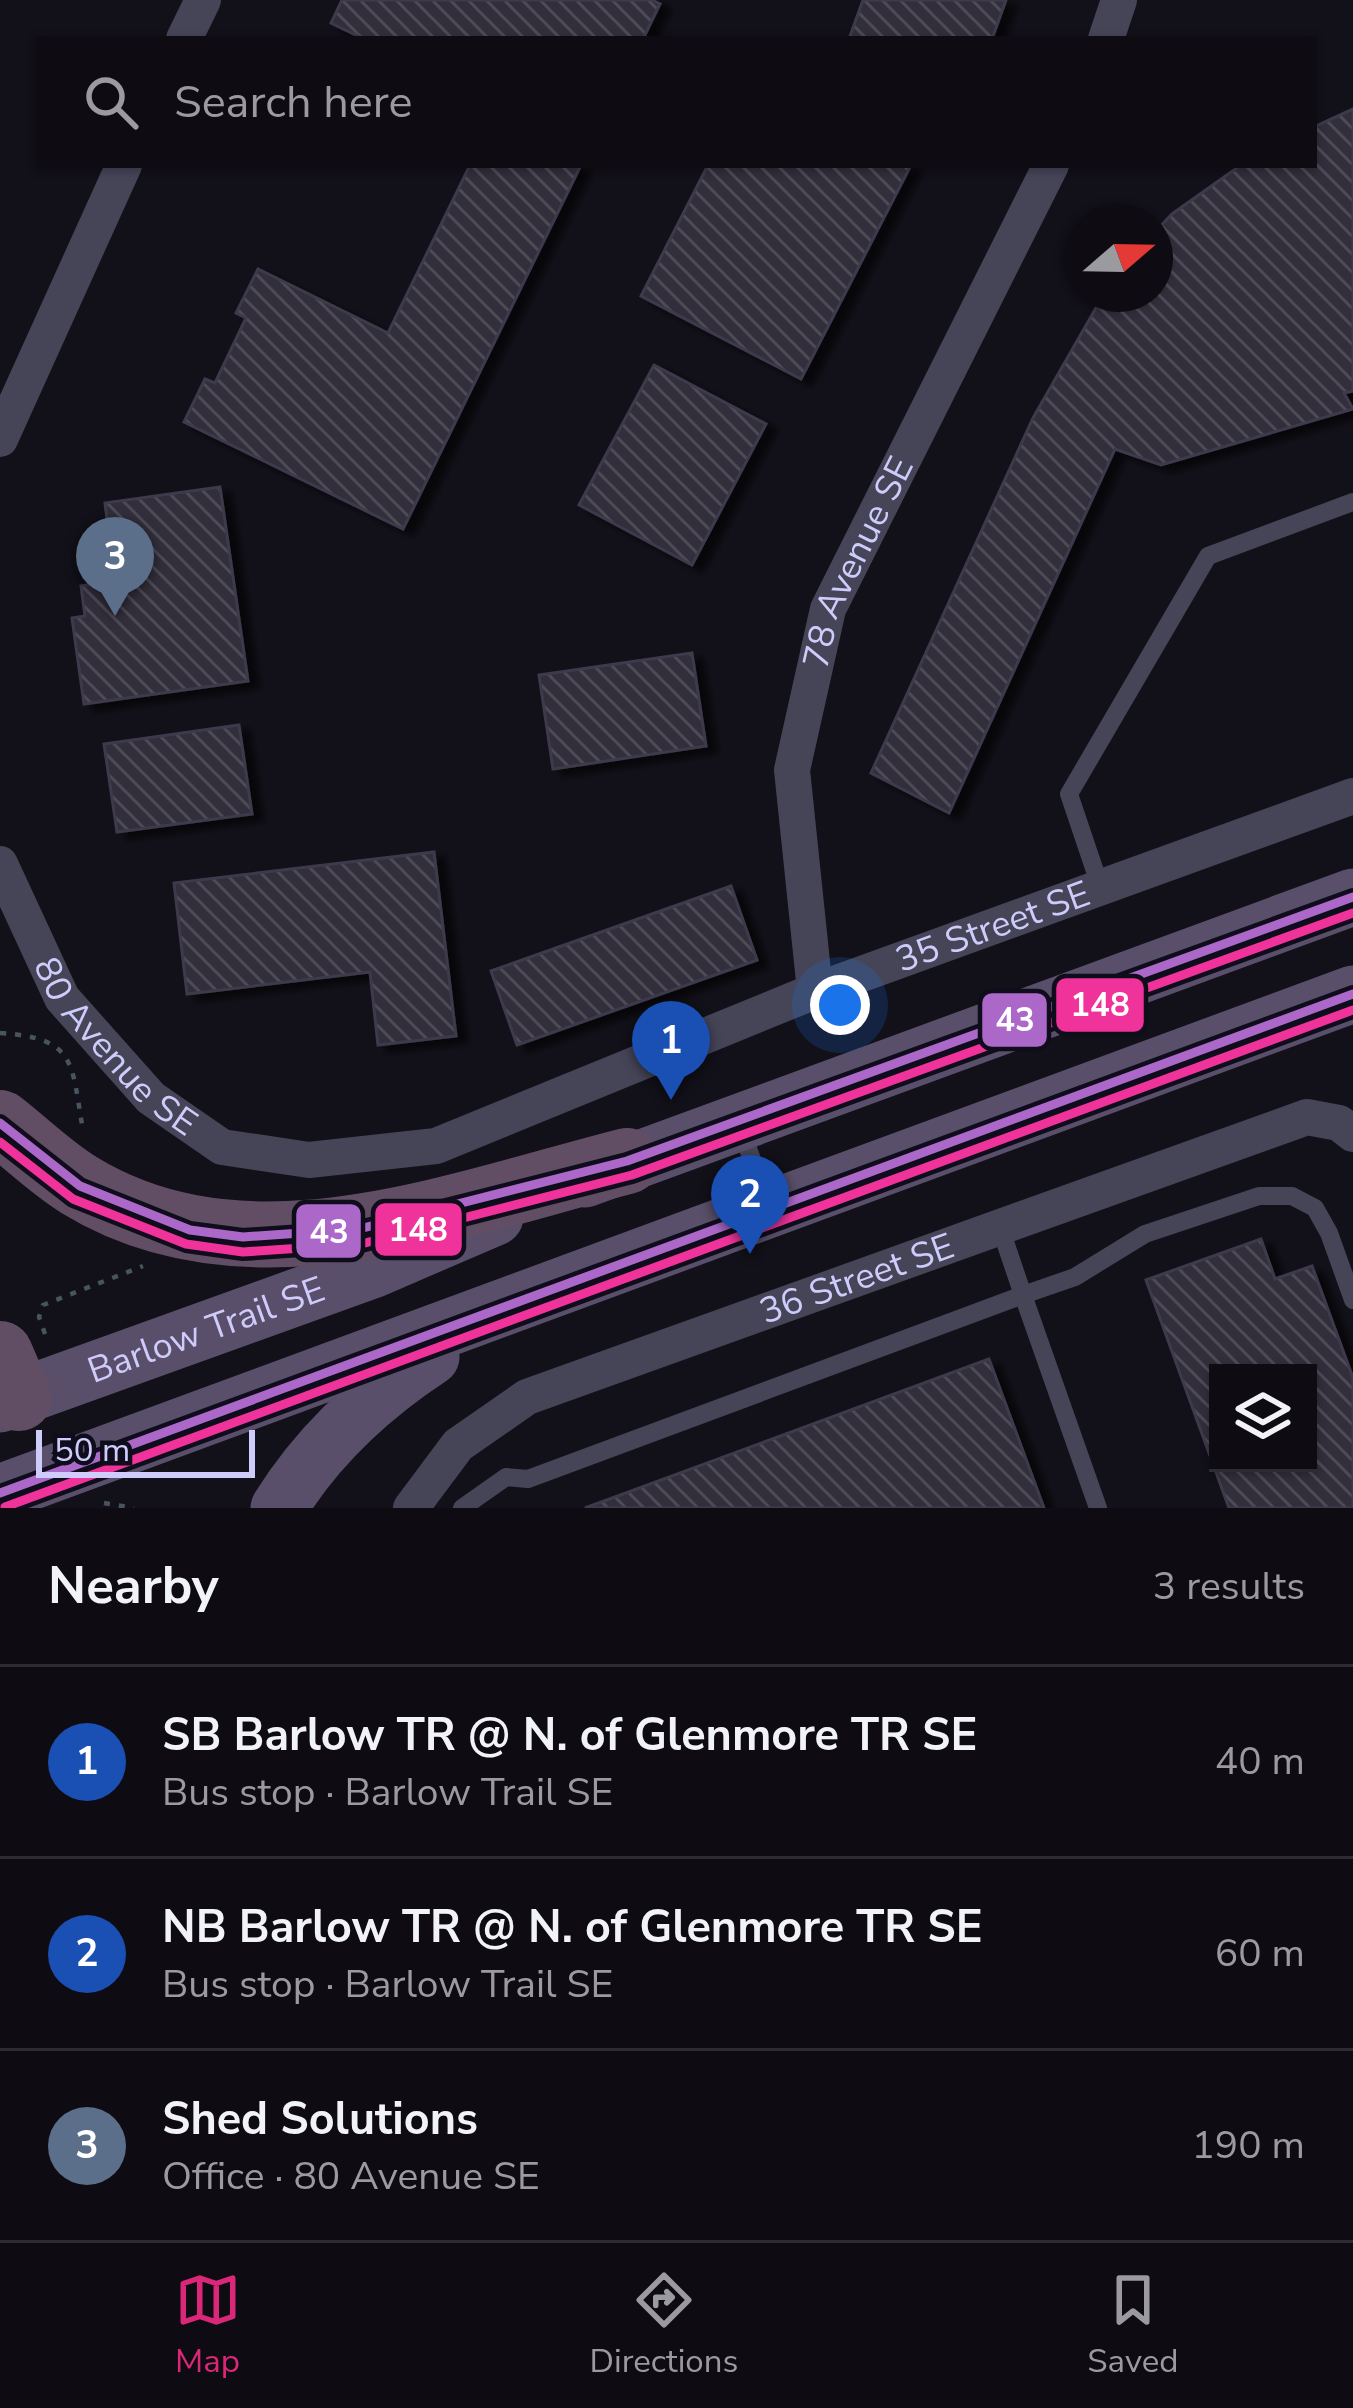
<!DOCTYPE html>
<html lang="en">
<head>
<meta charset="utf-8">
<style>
	body { margin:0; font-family:"Nunito Sans",sans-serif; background:#1c1a20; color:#f1f3f6 }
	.controls { position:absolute; right:36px; bottom:36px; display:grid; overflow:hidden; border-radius:0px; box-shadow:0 3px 9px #0004 }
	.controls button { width:108px; height:108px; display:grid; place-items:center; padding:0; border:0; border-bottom:3px solid #2e2c32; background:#0e0c12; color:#f1f3f6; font:60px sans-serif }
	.compass { position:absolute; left:1065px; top:204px; width:108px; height:108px; border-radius:50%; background:#0e0c12; box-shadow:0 3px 9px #0004; rotate:70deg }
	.scale { position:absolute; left:36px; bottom:30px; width:219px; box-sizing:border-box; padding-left:12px; border:6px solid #cfcbfb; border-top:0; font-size:33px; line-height:42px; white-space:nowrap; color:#cfcbfb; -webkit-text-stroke:9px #0f0d1c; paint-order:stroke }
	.you { position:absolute; left:840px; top:1005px; width:42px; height:42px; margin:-30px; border:9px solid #fff; border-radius:50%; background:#1a73e8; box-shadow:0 0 0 18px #1a73e833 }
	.badge { display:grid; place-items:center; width:78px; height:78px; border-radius:50%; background:#db2777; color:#fff; font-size:39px; font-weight:700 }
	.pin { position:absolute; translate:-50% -99px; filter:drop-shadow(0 3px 6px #0008) }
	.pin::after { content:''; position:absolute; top:63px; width:42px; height:36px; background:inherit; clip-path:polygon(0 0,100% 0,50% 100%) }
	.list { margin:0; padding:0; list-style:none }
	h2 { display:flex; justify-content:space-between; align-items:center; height:156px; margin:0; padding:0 48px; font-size:51px }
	h2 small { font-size:39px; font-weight:400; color:#9b9b9f }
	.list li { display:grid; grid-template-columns:78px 1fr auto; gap:36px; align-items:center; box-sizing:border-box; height:192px; padding:0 48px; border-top:3px solid #2e2c32 }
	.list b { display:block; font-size:45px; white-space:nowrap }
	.list p { margin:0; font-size:39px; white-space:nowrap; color:#9b9b9f }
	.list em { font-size:39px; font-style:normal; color:#9b9b9f }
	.icon { flex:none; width:66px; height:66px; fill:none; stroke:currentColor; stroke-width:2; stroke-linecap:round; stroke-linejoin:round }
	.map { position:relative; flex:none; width:1353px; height:1508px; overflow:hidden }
	.search { position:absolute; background:#0e0c12; box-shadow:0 3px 9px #0004; left:36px; right:36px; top:36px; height:132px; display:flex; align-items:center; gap:30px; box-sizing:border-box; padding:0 42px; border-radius:0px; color:#9b9b9f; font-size:45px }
	.sheet { height:732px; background:#0e0c12 }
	nav { display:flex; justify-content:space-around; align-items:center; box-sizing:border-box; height:168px; border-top:3px solid #2e2c32; background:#0e0c12; font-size:33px; color:#9b9b9f }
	nav a { display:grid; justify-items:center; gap:6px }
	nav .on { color:#db2777 }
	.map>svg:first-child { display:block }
	.building { fill:url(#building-back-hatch); stroke:#3e3a4c; stroke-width:3; fill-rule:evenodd; filter:url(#shadow) }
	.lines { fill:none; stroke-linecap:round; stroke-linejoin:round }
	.path { stroke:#485560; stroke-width:4.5; stroke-dasharray:6 9; stroke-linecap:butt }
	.service { stroke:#464558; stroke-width:18 }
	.minor { stroke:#464558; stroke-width:36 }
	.primary { stroke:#594f6a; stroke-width:57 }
	.motorway { stroke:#624e64; stroke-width:66 }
	.bus-1-casing { stroke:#0f0d1c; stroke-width:18 }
	.bus-2-casing { stroke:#0f0d1c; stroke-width:18 }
	.bus-1 { stroke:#ac68c9; stroke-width:9 }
	.bus-2 { stroke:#ef339a; stroke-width:9 }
	.labels { text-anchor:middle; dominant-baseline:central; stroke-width:9; stroke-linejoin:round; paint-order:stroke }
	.street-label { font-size:36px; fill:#cfcbfb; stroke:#0f0d1c }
	.line-badge { stroke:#0f0d1c; stroke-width:4.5 }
	.badge-label { font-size:33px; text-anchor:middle; font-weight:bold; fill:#fff }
</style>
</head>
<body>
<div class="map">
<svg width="1353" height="1508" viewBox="0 0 1353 1508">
	<defs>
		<pattern id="building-back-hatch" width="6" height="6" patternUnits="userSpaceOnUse" patternTransform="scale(3)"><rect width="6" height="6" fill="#302e3a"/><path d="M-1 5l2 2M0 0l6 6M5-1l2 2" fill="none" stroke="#4d4b57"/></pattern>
		<filter id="shadow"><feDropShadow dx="10" dy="6" stdDeviation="3" flood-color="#0009"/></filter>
	</defs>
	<rect width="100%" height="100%" fill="#121018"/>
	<!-- building -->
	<g class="building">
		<polygon points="342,0 652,0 660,4 643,39 364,39 331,23"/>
		<polygon points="863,0 1006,0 992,39 849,39"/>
		<polygon points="1353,109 1353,391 1344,393 1353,409 1161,465 1115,449 949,813 871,773 1033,418 1104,294 1155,294 1155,232 1172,214 1241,165 1314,165 1314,127"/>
		<polygon points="470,165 581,165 403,529 184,422 205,379 215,383 246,318 236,313 258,269 388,333"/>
		<polygon points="708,165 911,165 801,379 641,296"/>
		<polygon points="654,365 766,424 692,565 579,505"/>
		<polygon points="220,487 248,681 84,704 72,618 85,616 81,586 99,583 94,546 110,544 105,503"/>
		<polygon points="692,653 706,746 553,769 539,675"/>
		<polygon points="239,725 252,814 117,832 104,744"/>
		<polygon points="434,852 456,1036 378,1045 370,972 187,994 174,883"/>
		<polygon points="731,886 757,960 517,1045 491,971"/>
		<path d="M1261 1239 1275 1279 1312 1266 1353 1378V1508H1229L1146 1280ZM1218 1373H1308V1463H1218Z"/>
		<polygon points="989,1359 1044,1508 585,1508"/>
	</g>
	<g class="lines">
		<!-- path -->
		<g class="path">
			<path d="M0 1033C78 1038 71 1064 83 1130"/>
			<polyline points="45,1334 39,1317 43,1305 143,1266"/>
			<polyline points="104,1503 134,1508"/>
		</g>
		<!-- service -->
		<g class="service">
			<polyline points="1101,889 1069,794 1208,556 1353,502"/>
			<polyline points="741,1130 769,1205"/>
			<polyline points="462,1508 506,1477 528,1479 1023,1295 1000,1227"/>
			<polyline points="1098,1508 1023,1295 1075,1277 1145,1234 1259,1196 1292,1196 1315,1208 1329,1233 1353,1300"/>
		</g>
		<!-- minor -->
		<g class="minor">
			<polyline points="184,39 203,0"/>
			<polyline points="1106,39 1119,0"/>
			<polyline points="0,439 124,165"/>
			<path id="s1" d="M0 864 62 998 151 1098 222 1147 309 1160 436 1146 815 991 1353 796"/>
			<path id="s2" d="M815 991 792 770 828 609 1051 165"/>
			<path id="s3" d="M411 1508 458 1445 527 1397 1307 1117 1339 1123 1353 1134"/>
		</g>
		<!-- primary -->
		<g class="primary">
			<polyline points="585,1179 1353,897"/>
			<path id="s4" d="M0 1404 372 1270 495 1217"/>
			<polyline points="0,1493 1353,994"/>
			<path d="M279 1508C318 1445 370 1397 431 1357"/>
		</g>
		<!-- motorway -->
		<g class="motorway">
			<path d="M0 1123C26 1143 51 1168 79 1185 247 1288 453 1205 627 1161"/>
			<polyline points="0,1354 19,1398"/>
		</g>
		<defs>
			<g id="bus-1">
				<polyline points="0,1123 80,1186 190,1230 243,1237 359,1229 627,1161 1353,897"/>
				<polyline points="0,1493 1353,994"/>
			</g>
			<g id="bus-2">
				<polyline points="0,1142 73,1199 186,1244 243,1252 361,1244 632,1175 1353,913"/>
				<polyline points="5,1507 1353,1010"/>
			</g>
		</defs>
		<!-- bus-1 casing -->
		<use href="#bus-1" class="bus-1-casing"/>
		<!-- bus-2 casing -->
		<use href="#bus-2" class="bus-2-casing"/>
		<!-- bus-1 -->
		<use href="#bus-1" class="bus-1"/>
		<!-- bus-2 -->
		<use href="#bus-2" class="bus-2"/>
	</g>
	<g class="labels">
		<!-- street labels -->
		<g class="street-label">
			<text stroke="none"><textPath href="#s2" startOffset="441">78 Avenue SE</textPath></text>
			<text stroke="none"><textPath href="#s1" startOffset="1182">35 Street SE</textPath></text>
			<text stroke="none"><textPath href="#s1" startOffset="219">80 Avenue SE</textPath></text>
			<text stroke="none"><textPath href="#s3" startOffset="513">36 Street SE</textPath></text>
			<text stroke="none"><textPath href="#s4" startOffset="219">Barlow Trail SE</textPath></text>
		</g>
	</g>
	<g class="line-badge">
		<rect x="1054" y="976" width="92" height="58" rx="12" fill="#ef339a"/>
		<rect x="980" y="991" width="69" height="58" rx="12" fill="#ac68c9"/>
		<rect x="373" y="1201" width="91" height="57" rx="12" fill="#ef339a"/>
		<rect x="294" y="1202" width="69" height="58" rx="12" fill="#ac68c9"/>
	</g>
	<g class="badge-label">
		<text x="1100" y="1016">148</text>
		<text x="1015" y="1031">43</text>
		<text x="418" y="1241">148</text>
		<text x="329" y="1243">43</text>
	</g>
</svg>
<div class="controls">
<button><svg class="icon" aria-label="layers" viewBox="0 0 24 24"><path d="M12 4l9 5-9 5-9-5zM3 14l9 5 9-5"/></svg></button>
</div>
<svg class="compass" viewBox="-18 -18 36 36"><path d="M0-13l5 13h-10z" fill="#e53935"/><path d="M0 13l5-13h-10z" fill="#9b9b9f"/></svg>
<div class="scale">50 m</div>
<div class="you"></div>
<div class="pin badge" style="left:671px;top:1100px;background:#1a4fb4">1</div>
<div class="pin badge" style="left:750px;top:1254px;background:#1a4fb4">2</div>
<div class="pin badge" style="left:115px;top:616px;background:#5c6f8a">3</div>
<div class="search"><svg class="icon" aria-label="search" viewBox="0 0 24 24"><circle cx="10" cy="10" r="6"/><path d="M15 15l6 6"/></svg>Search here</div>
</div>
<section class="sheet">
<h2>Nearby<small>3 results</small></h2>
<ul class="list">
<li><span class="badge" style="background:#1a4fb4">1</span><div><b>SB Barlow TR @ N. of Glenmore TR SE</b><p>Bus stop · Barlow Trail SE</p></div><em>40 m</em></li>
<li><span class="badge" style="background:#1a4fb4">2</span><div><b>NB Barlow TR @ N. of Glenmore TR SE</b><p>Bus stop · Barlow Trail SE</p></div><em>60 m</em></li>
<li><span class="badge" style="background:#5c6f8a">3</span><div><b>Shed Solutions</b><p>Office · 80 Avenue SE</p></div><em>190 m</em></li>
</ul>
</section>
<nav>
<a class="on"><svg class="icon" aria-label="map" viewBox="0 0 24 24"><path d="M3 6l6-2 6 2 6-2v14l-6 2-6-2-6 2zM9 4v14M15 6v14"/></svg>Map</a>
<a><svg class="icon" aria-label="directions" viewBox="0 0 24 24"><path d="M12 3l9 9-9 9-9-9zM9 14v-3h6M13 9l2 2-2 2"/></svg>Directions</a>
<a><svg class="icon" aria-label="saved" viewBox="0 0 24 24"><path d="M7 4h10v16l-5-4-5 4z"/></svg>Saved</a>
</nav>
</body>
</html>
